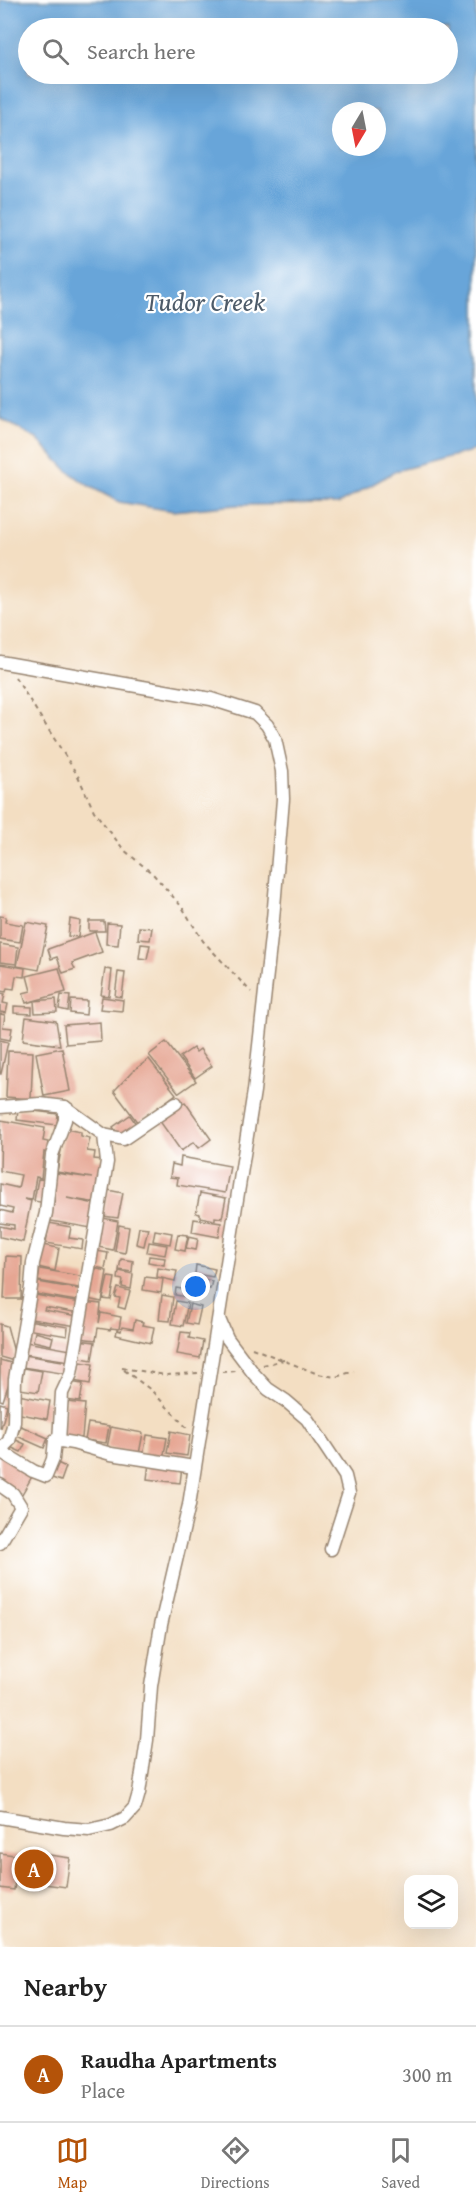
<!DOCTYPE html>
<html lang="en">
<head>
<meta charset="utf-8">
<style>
	body { margin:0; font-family:"Gentium Book Plus",serif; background:#f6f6f6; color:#222 }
	.controls { position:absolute; right:18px; bottom:18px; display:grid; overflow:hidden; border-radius:12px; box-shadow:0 6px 24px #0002 }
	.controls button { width:54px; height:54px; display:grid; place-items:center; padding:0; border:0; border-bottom:2px solid #e0e0e0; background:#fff; color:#222; font:30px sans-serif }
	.compass { position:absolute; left:332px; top:102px; width:54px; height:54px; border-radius:50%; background:#fff; box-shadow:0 6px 24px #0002; rotate:190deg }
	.you { position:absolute; left:196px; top:1287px; width:21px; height:21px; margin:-15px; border:4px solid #fff; border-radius:50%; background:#1a73e8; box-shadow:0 0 0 9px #1a73e833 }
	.badge { display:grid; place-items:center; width:39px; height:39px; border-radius:50%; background:#b45309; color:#fff; font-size:20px; font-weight:700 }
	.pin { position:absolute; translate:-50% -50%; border:3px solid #fff; box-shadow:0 2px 6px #0006 }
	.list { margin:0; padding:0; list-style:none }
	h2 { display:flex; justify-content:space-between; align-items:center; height:78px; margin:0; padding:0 24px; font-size:26px }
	h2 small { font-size:20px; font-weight:400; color:#767676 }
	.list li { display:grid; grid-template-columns:39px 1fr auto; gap:18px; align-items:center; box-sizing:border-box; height:96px; padding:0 24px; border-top:2px solid #e0e0e0 }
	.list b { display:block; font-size:22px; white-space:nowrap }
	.list p { margin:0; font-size:20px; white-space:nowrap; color:#767676 }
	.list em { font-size:20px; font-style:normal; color:#767676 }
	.icon { flex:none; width:33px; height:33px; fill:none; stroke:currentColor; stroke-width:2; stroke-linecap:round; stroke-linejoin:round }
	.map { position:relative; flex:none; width:476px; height:1947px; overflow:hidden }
	.search { position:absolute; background:#fff; box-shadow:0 6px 24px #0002; left:18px; right:18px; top:18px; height:66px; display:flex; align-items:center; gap:15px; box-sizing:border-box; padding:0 21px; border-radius:33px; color:#767676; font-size:22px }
	.sheet { height:174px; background:#fff }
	nav { display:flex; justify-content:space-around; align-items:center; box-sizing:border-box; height:84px; border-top:2px solid #e0e0e0; background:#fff; font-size:16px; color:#767676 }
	nav a { display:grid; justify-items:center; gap:3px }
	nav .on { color:#b45309 }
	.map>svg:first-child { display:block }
	.water { fill:#67a5d9; stroke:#51687c; stroke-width:1.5; fill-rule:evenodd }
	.building { fill:#e6a693 }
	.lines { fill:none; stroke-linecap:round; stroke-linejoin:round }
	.street-casing { stroke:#978470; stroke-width:15 }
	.path { stroke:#978470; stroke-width:2; stroke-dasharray:4.5 4.5; stroke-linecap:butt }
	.street { stroke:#fff; stroke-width:12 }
	.labels { text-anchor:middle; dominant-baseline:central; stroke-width:4.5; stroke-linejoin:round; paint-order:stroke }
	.water-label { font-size:26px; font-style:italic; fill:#4d5b69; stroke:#fff }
</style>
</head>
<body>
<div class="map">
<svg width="476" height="1947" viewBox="0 0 476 1947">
	<rect width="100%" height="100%" fill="#fff"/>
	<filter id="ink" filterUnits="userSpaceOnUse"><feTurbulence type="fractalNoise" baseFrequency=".0167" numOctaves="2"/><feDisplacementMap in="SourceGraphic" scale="12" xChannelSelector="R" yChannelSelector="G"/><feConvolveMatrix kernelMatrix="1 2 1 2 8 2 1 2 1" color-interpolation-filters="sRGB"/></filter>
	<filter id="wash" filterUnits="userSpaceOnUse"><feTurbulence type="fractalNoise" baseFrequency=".008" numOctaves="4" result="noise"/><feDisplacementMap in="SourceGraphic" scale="24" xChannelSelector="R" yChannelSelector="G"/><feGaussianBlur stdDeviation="1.35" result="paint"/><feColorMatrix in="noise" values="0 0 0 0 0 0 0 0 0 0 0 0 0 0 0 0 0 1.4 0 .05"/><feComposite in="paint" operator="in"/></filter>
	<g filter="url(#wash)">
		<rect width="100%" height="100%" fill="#f3dec2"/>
		<!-- water -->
		<path class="water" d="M0 0H476V450L396 471 338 504 236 505 173 511 119 502 89 486 68 471 37 439 0 418ZM28 28H448V74H28ZM341 111H377V147H341Z"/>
		<g id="blocks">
			<!-- building -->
			<g class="building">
				<polygon points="0,916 6,917 5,922 23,925 20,942 0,939"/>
				<polygon points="70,919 80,921 78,937 68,936"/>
				<polygon points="89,921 104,921 105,931 89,931"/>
				<polygon points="26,922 48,926 39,970 17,966"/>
				<polygon points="107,923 120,924 118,945 106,944"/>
				<polygon points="139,927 152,928 150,940 138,939"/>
				<polygon points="95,932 102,952 72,963 75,969 63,973 57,957 51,959 48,949"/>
				<polygon points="0,944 18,947 16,964 0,962"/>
				<polygon points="141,944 150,945 147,959 139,958"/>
				<polygon points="0,964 25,968 24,977 16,976 14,989 7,988 6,992 0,991"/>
				<polygon points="59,968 66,992 26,1003 23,993 31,991 27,976"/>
				<polygon points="105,969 112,970 109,996 101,995"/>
				<polygon points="118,972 125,973 122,997 115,996"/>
				<polygon points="0,993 5,994 3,1003 8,1004 6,1013 0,1012"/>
				<polygon points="61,995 70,996 68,1011 59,1009"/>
				<polygon points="102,997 123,1000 122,1011 100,1009"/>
				<polygon points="56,999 57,1012 35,1013 34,1001"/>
				<polygon points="71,1000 87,1001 86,1015 70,1013"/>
				<polygon points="14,1006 32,1007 32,1014 14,1013"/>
				<polygon points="0,1014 5,1015 3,1027 12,1028 10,1040 0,1038"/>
				<polygon points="26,1017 56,1021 60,1045 23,1040"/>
				<polygon points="100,1022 101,1041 66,1044 64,1025"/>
				<polygon points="0,1040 8,1042 1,1074 0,1074"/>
				<polygon points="166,1042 196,1081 179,1093 149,1055"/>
				<polygon points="62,1048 70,1091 44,1096 36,1053"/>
				<polygon points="193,1048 196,1052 200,1049 212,1066 195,1078 180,1057"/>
				<polygon points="8,1051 33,1052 31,1099 6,1097"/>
				<polygon points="149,1059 176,1094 138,1123 114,1091 133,1071"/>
				<polygon points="185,1102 211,1139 199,1148 194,1142 181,1151 159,1120"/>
				<polygon points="18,1109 58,1114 57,1125 17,1120"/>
				<polygon points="130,1115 136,1124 119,1136 113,1127"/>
				<polygon points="1,1120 45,1128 43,1141 48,1142 46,1153 44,1152 41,1178 36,1177 32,1200 24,1199 31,1201 23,1242 0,1237 0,1226 14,1229 14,1225 0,1223 0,1210 12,1213 13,1209 0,1206 0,1184 18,1188 21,1175 0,1171"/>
				<polygon points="65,1129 81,1132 81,1136 90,1138 87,1151 95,1152 94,1159 103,1160 97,1203 67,1198 95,1204 91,1228 51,1221 55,1196 51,1196 55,1173 92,1178 57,1172"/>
				<polygon points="181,1157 230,1166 225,1193 177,1185 178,1178 170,1177 172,1164 180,1166"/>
				<polygon points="38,1179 49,1180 45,1203 34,1201"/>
				<polygon points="108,1190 123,1193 118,1218 103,1216"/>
				<polygon points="200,1193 226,1198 222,1218 215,1217 215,1220 200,1217 200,1214 196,1213"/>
				<polygon points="103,1218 118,1221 113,1250 98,1247"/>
				<polygon points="194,1219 221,1223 219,1237 192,1232"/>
				<polygon points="49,1223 71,1227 69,1238 83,1240 82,1249 46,1243"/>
				<polygon points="119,1225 129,1227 125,1253 115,1251"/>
				<polygon points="139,1227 148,1228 144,1246 136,1244"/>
				<polygon points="155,1230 172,1233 170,1244 153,1241"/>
				<polygon points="178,1234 188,1235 185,1251 175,1249"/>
				<polygon points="189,1236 198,1238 196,1250 186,1248"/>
				<polygon points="149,1242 167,1245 165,1255 147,1252"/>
				<polygon points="42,1245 59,1248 55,1271 38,1267"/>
				<polygon points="97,1251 108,1253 105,1269 94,1267"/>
				<polygon points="6,1256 22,1257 21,1299 4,1299"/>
				<polygon points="149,1256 165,1258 164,1265 148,1262"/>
				<polygon points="121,1259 133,1261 132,1272 119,1270"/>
				<polygon points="196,1265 215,1269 213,1277 195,1274"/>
				<polygon points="93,1268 107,1271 102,1302 87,1299"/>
				<polygon points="158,1268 177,1271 175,1281 157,1277"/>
				<polygon points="40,1269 86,1277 84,1289 38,1281"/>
				<polygon points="119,1271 133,1274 131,1289 122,1287 123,1280 118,1279"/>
				<polygon points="192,1276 212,1281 210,1289 190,1285"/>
				<polygon points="108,1277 115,1278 111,1300 103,1299"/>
				<polygon points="145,1277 163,1279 161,1293 143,1290"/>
				<polygon points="38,1282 84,1290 82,1302 36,1294"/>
				<polygon points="118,1288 130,1291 125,1309 118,1307 120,1298 115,1297"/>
				<polygon points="176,1288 188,1290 187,1297 175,1295"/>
				<polygon points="35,1295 81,1303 79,1313 45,1307 44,1310 78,1316 77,1326 31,1319"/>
				<polygon points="162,1295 173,1297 170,1321 159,1320"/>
				<polygon points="176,1301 188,1303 183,1326 172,1324"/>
				<polygon points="83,1302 101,1304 99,1323 101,1313 121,1317 119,1329 111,1328 110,1330 98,1328 96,1340 79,1338"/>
				<polygon points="190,1304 201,1307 197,1325 186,1323"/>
				<polygon points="28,1320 68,1327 67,1336 26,1329"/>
				<polygon points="135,1320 143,1322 142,1325 154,1327 151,1343 116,1335 117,1330 121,1331 122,1327 133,1329"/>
				<polygon points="0,1324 7,1326 15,1356 14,1361 0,1357"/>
				<polygon points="35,1332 53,1337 51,1345 33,1341"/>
				<polygon points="181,1332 190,1333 189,1338 203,1341 200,1358 177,1354"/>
				<polygon points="78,1340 95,1342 92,1360 75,1357"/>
				<polygon points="26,1342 71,1350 69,1361 24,1354"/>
				<polygon points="24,1355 69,1362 67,1374 22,1367"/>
				<polygon points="0,1360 15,1364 3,1401 0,1400"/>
				<polygon points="75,1361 93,1364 90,1384 73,1381"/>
				<polygon points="24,1368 42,1371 38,1392 20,1389"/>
				<polygon points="69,1382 83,1384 80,1402 66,1400"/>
				<polygon points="18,1395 50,1401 47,1419 15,1413"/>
				<polygon points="66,1402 85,1404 82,1438 62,1436"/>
				<polygon points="0,1403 7,1405 1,1428 0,1428"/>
				<polygon points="88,1423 109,1426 106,1443 85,1440"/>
				<polygon points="21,1426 48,1438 44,1448 17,1436"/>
				<polygon points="111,1427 143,1433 139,1454 107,1448"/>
				<polygon points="171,1431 190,1435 187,1456 167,1453"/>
				<polygon points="147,1435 167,1438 163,1460 143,1456"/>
				<polygon points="14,1439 25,1444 21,1452 10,1447"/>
				<polygon points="0,1453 34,1473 22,1494 0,1481"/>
				<polygon points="55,1462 66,1467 61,1481 49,1477"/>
				<polygon points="149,1463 182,1467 180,1483 147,1479"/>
				<polygon points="0,1853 35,1858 36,1853 70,1858 66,1887 15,1880 14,1890 0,1888"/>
			</g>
		</g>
	</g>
	<g filter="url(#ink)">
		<use href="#blocks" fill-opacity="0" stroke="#978470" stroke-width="1.5"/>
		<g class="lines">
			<defs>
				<g id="street">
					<polyline points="0,662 211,699 255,713 267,725 275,739 282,771 283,799 273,919 254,1091 189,1505 161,1625 151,1686 147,1740 139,1793 135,1807 125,1818 111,1825 89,1830 64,1828 0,1817"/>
					<polyline points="0,1107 40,1104 65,1107 104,1135 123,1139 176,1103"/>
					<polyline points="219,1319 227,1338 254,1374 268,1389 286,1401 307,1419 345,1476 349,1493 331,1549"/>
					<polyline points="59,1441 62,1393 71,1374 107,1162 104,1135"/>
					<polyline points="0,1450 9,1441 14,1422 15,1379 31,1287 33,1263 46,1213 52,1155 65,1120 65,1107"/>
					<polyline points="0,1451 33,1471 46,1476 53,1459 55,1440 73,1443 111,1454 194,1467"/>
					<polyline points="0,1485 13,1494 21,1507 0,1543"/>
				</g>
			</defs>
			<!-- street casing -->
			<use href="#street" class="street-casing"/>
			<!-- path -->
			<g class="path">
				<polyline points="15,677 78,776 94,811 124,850 153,874 182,907 203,941 251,992"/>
				<polyline points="252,1348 318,1374 336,1377 354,1371"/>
				<polyline points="263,1365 284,1360"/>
				<polyline points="122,1368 166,1375 198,1373"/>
				<polyline points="124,1370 151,1390 188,1429"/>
				<polyline points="222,1372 237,1371"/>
			</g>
			<!-- street -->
			<use href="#street" class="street"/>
		</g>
	</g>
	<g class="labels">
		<!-- water labels -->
		<g class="water-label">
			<text x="205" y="301">Tudor Creek</text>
		</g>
	</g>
</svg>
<div class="controls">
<button><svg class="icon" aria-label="layers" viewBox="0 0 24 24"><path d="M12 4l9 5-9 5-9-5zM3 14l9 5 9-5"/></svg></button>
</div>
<svg class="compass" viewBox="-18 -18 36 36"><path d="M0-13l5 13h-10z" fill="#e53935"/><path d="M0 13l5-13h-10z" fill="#767676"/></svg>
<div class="you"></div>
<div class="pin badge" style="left:34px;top:1869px">A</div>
<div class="search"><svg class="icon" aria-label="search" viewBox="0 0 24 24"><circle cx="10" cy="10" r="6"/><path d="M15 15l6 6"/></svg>Search here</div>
</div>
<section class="sheet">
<h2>Nearby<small></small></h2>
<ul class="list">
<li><span class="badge">A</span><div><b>Raudha Apartments</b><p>Place</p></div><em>300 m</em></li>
</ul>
</section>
<nav>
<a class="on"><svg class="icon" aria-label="map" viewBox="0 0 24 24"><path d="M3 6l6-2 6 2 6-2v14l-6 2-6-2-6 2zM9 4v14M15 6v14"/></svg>Map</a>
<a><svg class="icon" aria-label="directions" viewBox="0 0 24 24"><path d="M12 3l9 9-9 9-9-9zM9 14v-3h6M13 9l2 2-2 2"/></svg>Directions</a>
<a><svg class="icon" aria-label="saved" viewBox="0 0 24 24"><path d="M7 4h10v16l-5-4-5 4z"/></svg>Saved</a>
</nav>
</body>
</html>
